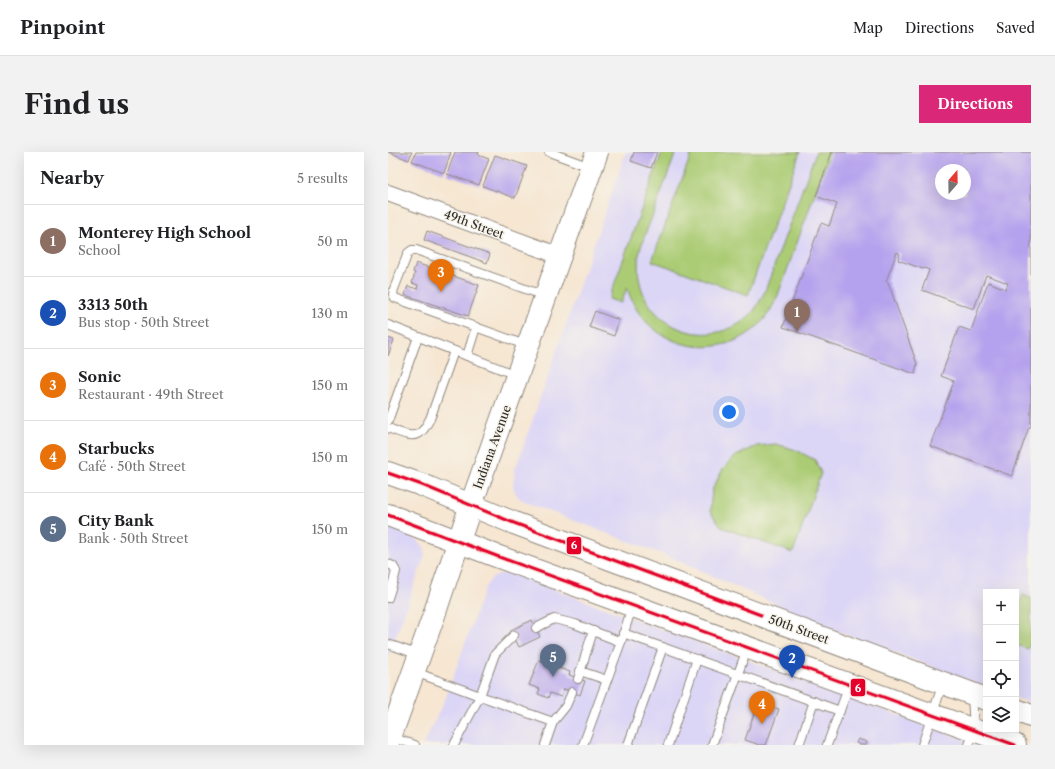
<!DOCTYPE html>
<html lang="en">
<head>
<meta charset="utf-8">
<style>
	body { margin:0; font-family:"Libre Caslon Text",serif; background:#f2f2f2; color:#202124 }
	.controls { position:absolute; right:12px; bottom:12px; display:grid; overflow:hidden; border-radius:0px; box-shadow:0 4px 16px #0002 }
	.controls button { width:36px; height:36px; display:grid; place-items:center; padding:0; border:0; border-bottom:1px solid #e0e0e0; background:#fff; color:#202124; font:20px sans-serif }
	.compass { position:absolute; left:547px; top:12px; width:36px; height:36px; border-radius:50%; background:#fff; box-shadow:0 4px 16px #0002; rotate:20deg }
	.you { position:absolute; left:341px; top:260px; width:14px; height:14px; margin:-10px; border:3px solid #fff; border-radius:50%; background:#1a73e8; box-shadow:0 0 0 6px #1a73e833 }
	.badge { display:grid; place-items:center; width:26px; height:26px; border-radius:50%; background:#db2777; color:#fff; font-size:13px; font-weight:700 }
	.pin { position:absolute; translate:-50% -33px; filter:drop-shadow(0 1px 2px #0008) }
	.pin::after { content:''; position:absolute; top:21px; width:14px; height:12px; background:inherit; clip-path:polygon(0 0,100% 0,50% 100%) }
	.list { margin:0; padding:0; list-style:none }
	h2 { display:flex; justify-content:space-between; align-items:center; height:52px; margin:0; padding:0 16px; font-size:17px }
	h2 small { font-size:13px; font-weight:400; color:#757577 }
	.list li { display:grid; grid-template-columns:26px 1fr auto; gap:12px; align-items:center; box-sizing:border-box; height:72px; padding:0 16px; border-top:1px solid #e0e0e0 }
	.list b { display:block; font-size:15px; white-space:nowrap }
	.list p { margin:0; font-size:13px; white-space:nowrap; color:#757577 }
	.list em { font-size:13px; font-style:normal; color:#757577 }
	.icon { flex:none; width:22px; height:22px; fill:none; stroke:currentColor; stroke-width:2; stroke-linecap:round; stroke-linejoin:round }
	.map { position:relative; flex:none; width:643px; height:593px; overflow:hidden; border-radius:0px }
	header { display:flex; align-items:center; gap:24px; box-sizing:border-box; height:56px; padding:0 20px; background:#fff; border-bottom:1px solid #e0e0e0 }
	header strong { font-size:19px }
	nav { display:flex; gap:22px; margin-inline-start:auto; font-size:14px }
	.intro { display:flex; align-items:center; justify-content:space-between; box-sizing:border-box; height:96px; padding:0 24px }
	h1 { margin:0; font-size:28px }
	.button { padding:10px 18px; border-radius:0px; background:#db2777; color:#fff; font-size:14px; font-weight:700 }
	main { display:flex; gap:24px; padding:0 24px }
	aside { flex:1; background:#fff; border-radius:0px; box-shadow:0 4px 16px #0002 }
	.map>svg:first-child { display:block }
	.built { fill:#dcd6f6; fill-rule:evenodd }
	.green { fill:#abcc74; stroke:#6b7c50 }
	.building { fill:#b5a2ee; fill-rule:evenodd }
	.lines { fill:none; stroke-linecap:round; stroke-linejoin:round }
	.service-casing { stroke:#90887e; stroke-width:10 }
	.minor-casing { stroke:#90887e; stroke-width:18 }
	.secondary-casing { stroke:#90887e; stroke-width:24 }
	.service { stroke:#fff; stroke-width:8 }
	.minor { stroke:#fff; stroke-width:16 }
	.secondary { stroke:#fff; stroke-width:22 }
	.bus-1-casing { stroke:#f7f3e8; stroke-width:6 }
	.bus-1 { stroke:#e4002b; stroke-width:3 }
	.labels { text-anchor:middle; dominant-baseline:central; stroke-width:3; stroke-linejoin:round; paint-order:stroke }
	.street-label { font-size:12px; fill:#2b2b2b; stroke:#f7f3e8 }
	.line-badge { stroke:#f7f3e8; stroke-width:1.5 }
	.badge-label { font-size:11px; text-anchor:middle; font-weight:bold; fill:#fff }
</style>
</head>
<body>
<header>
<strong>Pinpoint</strong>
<nav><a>Map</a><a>Directions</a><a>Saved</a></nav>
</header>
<div class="intro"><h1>Find us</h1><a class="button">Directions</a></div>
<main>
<aside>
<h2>Nearby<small>5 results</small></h2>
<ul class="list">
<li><span class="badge" style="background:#8d6e63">1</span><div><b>Monterey High School</b><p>School</p></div><em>50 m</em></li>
<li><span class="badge" style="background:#1a4fb4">2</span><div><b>3313 50th</b><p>Bus stop · 50th Street</p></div><em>130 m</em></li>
<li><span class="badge" style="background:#e8710a">3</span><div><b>Sonic</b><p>Restaurant · 49th Street</p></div><em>150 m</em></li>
<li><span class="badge" style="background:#e8710a">4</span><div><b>Starbucks</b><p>Café · 50th Street</p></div><em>150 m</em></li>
<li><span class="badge" style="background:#5c6f8a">5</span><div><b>City Bank</b><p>Bank · 50th Street</p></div><em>150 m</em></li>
</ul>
</aside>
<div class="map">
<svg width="643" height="593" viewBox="0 0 643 593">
	<rect width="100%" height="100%" fill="#f7f3e8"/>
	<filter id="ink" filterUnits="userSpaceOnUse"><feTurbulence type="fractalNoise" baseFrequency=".025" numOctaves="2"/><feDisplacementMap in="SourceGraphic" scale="8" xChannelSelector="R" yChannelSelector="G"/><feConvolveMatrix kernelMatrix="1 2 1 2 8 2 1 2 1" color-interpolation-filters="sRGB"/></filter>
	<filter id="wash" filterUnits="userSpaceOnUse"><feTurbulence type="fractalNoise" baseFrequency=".012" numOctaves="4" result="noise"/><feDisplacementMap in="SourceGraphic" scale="16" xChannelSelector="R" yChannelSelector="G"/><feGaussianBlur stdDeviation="0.9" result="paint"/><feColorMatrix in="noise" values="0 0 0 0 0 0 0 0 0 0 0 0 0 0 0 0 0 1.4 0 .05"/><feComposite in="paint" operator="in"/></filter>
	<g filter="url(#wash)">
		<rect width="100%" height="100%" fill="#f6e6d2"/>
		<!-- built -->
		<g class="built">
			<path d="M238 0H643V551L628 546V440H598V535L444 477 282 405 137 350 133 348 128 342 125 334 127 318ZM553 18H577V42H553Z"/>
			<polygon points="0,375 22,383 30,388 36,395 37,403 0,506"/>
			<polygon points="119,421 123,422 142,428 202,451 592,593 35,593 58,545 97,435 104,426 111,423"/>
		</g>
		<!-- green -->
		<g class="green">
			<path d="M274 0H288C281 20 273 40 266 60 258 81 247 102 251 125 258 177 322 200 361 164 368 157 373 148 377 139L428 0H442L390 143C385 155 379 165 370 174 334 207 278 199 251 161 245 153 242 144 239 136L233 151 221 147Z"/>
			<polygon points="304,0 412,0 360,143 264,109"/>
			<polygon points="388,292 408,298 427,308 433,321 405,401 333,375 322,359 324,338 335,317 348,304 369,294"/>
			<polygon points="635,443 643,446 643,489 640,497 628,493 628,463"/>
		</g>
		<g id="blocks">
			<!-- building -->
			<g class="building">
				<polygon points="0,0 24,0 21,8"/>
				<polygon points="28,0 63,0 56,21 24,9"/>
				<polygon points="67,0 91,0 90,3 101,7 91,33 59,22"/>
				<polygon points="246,0 269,0 263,16 243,9"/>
				<path d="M444 0H643V275H641L624 324 542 294 566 229 553 224 571 175 583 179 600 130 618 137 620 131 598 123 586 157 534 138 541 118 536 116 535 117 510 108 512 102 509 100 498 129 500 130 529 212 527 222 395 175 433 71 441 74 449 52 428 44ZM553 18H577V42H553Z"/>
				<polygon points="107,3 139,14 127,46 95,34"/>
				<polygon points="39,79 102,102 99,111 36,88"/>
				<polygon points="28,111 91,133 80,164 17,143 20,134 29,137 30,133 24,131 27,121 25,120"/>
				<polygon points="207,159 231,168 226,184 201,175"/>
				<polygon points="0,186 6,188 0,204"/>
				<polygon points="144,468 152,485 131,495 123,478"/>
				<polygon points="163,507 173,511 171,516 182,520 181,523 197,529 192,543 176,537 173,545 162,541 160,546 150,542 152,537 141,533 151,508 161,512"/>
				<polygon points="370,550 391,557 378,593 369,593 369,592 357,588"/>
				<polygon points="470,587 479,590 478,593 471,593 471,592 468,591"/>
			</g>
		</g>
	</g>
	<g filter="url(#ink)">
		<use href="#blocks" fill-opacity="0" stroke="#90887e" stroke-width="1"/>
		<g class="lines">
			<defs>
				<g id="service">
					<polyline points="161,0 202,15"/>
					<polyline points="0,173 128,223"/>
					<polyline points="140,194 7,146 5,142 6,137 20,101 24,98 28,98 157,144"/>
					<polyline points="79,204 88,175"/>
					<polyline points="0,269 30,185"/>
					<path d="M0 276C9 279 25 288 33 280 37 277 39 271 42 267L66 199"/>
					<polyline points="0,412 5,414 8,419 6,427 0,446"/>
					<polyline points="148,476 166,467 187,472 233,490 244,455"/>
					<polyline points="235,481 452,559"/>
					<polyline points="0,492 31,503"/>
					<polyline points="192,519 219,528"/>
					<polyline points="27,520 92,544 107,502 126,483"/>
					<polyline points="190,527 205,479"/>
					<polyline points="165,570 178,554 184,540"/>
					<polyline points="3,585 27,593"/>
					<polyline points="66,593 92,544 165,570 157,593"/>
					<polyline points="195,593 233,490"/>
					<polyline points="240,593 275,495"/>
					<polyline points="280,593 309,507"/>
					<polyline points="324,593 359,497"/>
					<polyline points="411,593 426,549"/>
					<polyline points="439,593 461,534"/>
					<polyline points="534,593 555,531"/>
					<polyline points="581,593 586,578 584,543"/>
				</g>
				<polyline id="minor" points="0,41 172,104"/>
				<g id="secondary">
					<polyline points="0,321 34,333 126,371 598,547"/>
					<polyline points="0,363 111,405 627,593"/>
					<polyline points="628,558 643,564"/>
					<polyline points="0,591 46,463 83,353 209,0"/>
				</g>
			</defs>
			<!-- service casing -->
			<use href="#service" class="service-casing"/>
			<!-- minor casing -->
			<use href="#minor" class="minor-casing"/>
			<!-- secondary casing -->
			<use href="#secondary" class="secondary-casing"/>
			<!-- service -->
			<use href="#service" class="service"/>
			<!-- minor -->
			<use href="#minor" class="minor"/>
			<!-- secondary -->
			<use href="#secondary" class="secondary"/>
			<defs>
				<g id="bus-1">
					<polyline points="0,321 34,333 126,371 373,463"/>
					<polyline points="0,363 111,405 627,593"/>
				</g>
			</defs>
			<!-- bus-1 casing -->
			<use href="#bus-1" class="bus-1-casing"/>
			<!-- bus-1 -->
			<use href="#bus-1" class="bus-1"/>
		</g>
	</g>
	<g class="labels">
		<!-- street labels -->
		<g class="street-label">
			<text transform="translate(86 72) rotate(20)">49th Street</text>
			<text transform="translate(104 295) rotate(-70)">Indiana Avenue</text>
			<text transform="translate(411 477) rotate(20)">50th Street</text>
		</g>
	</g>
	<g class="line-badge">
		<rect x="178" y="384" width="16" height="19" rx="4" fill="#e4002b"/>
		<rect x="462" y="526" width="16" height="19" rx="4" fill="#e4002b"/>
	</g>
	<g class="badge-label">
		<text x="186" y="397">6</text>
		<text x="470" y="540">6</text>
	</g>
</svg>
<div class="controls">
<button>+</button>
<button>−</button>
<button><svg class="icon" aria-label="locate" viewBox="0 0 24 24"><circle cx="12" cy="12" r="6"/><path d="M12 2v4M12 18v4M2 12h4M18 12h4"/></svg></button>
<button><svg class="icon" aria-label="layers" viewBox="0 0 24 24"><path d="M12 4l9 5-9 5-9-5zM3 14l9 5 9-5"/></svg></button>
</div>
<svg class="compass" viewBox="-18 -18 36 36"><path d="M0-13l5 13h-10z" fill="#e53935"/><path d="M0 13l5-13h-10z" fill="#757577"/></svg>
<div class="you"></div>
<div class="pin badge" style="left:409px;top:180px;background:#8d6e63">1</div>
<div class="pin badge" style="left:404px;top:526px;background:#1a4fb4">2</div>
<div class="pin badge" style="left:53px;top:140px;background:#e8710a">3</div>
<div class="pin badge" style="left:374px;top:572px;background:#e8710a">4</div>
<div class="pin badge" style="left:165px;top:525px;background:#5c6f8a">5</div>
</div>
</main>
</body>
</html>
